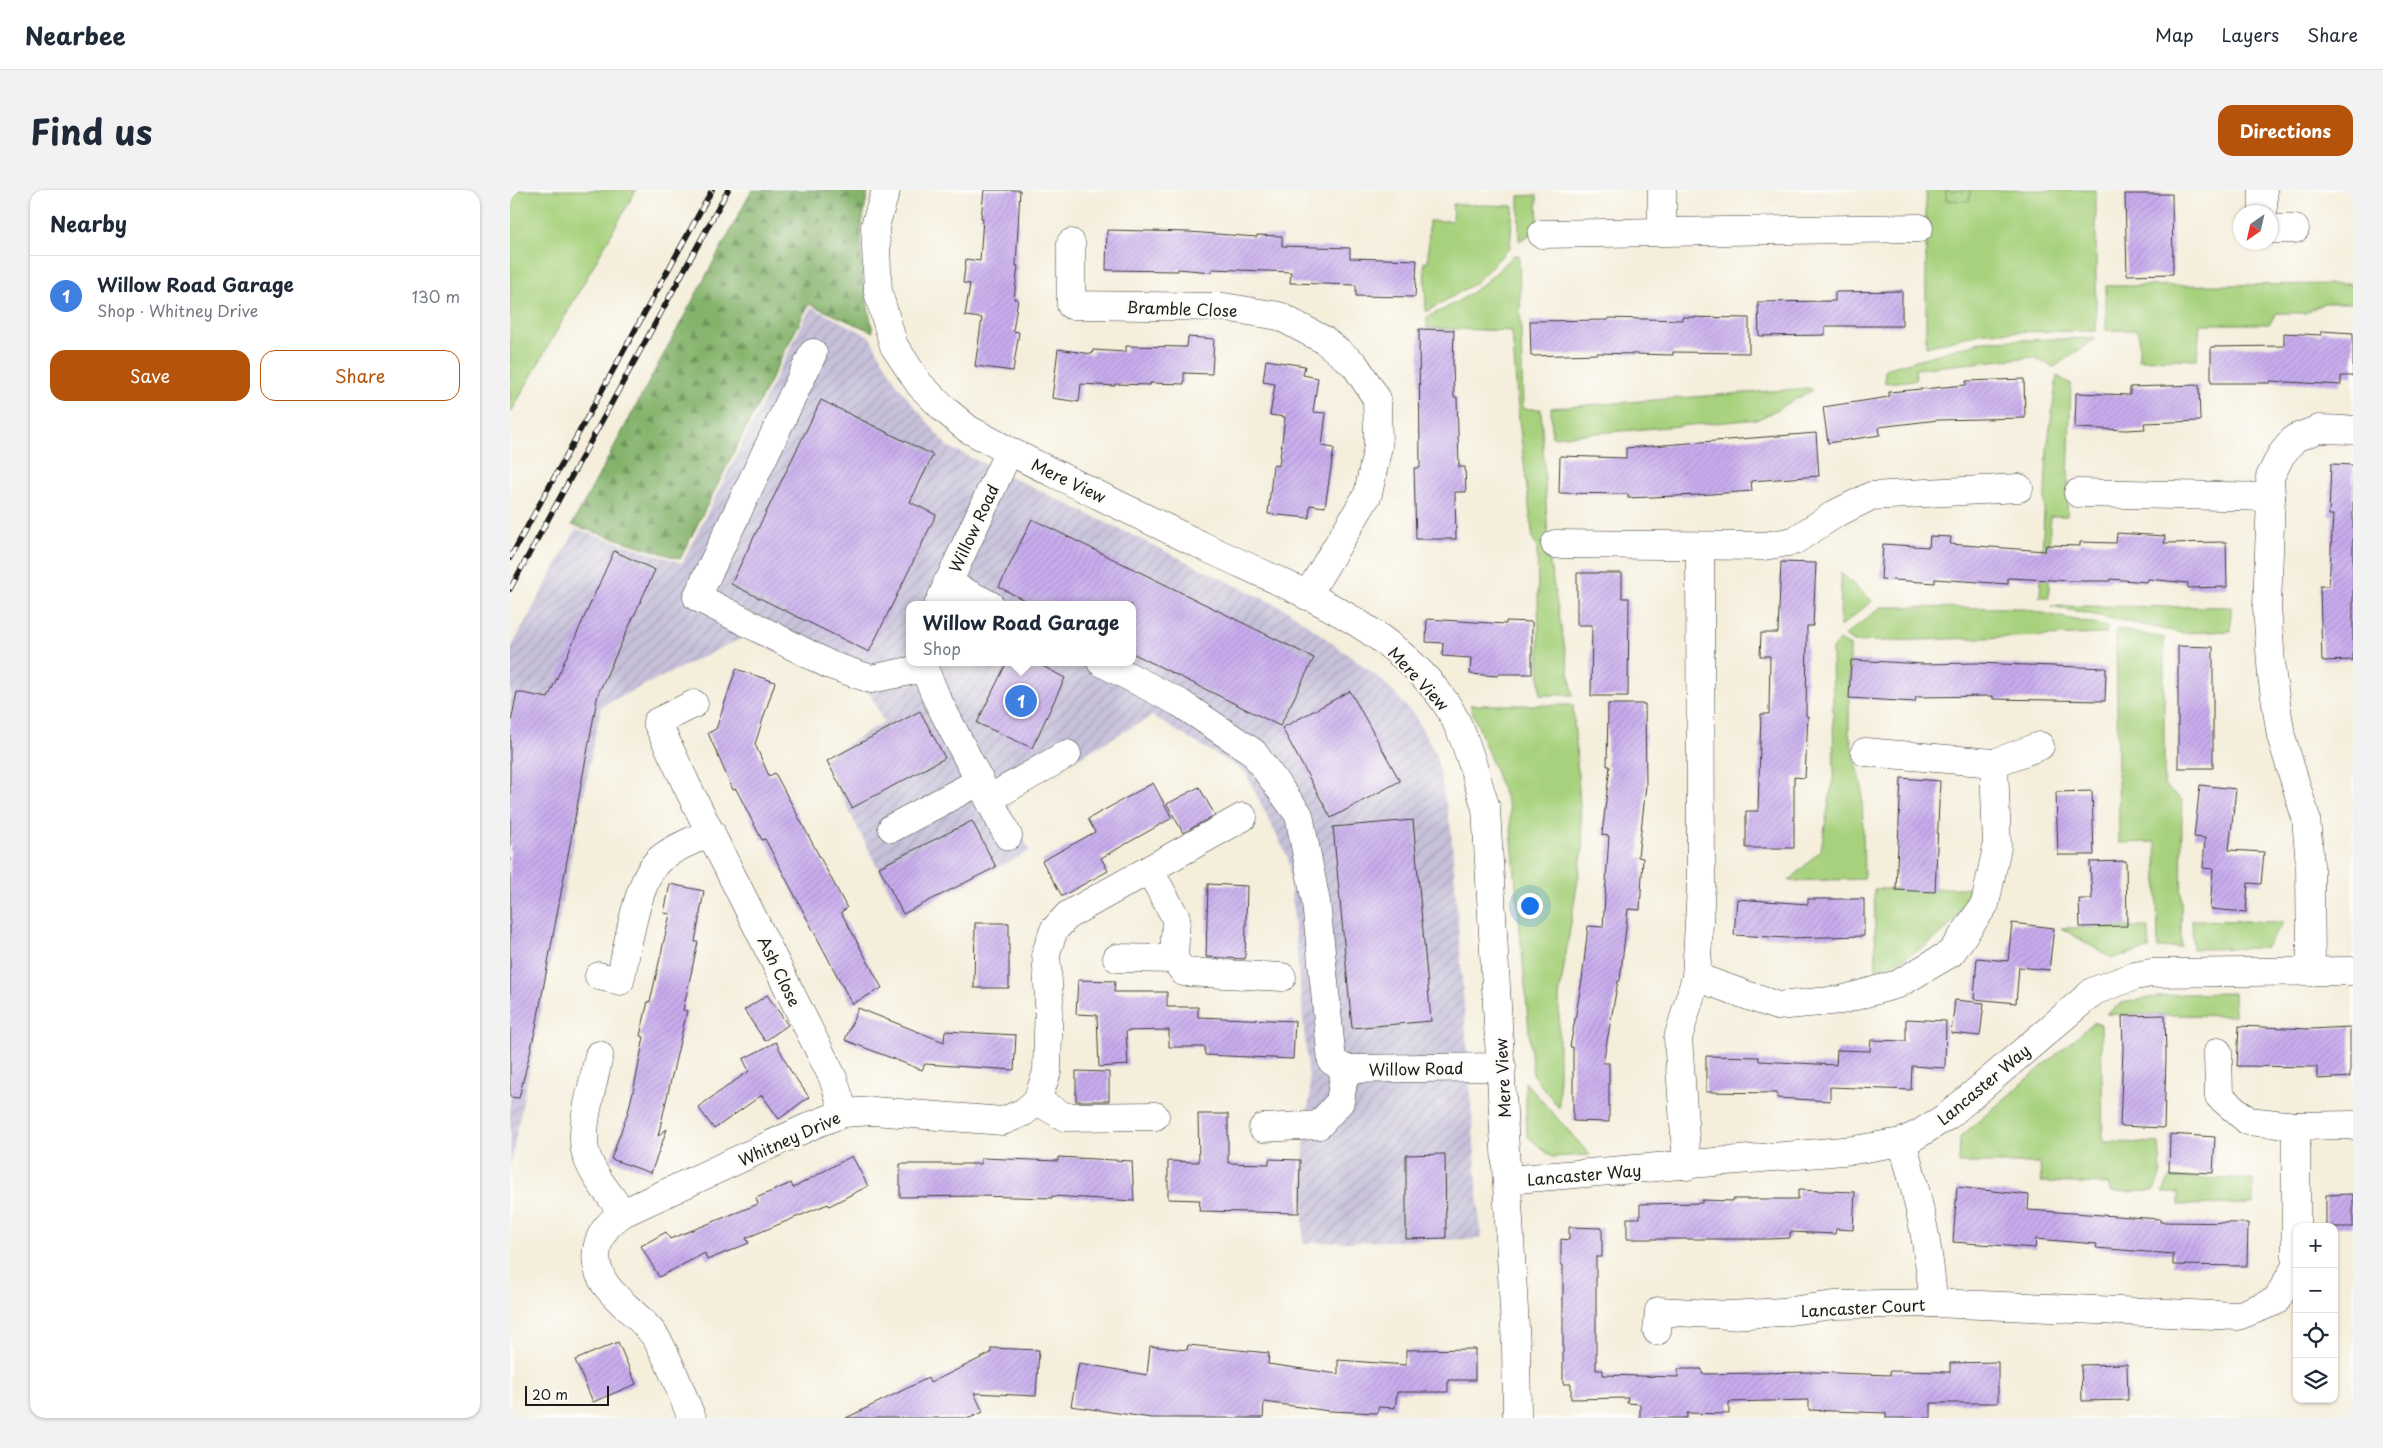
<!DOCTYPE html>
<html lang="en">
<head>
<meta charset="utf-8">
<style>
	body { margin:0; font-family:"Playpen Sans",sans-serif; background:#f2f2f3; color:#1f2937 }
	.controls { position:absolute; right:15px; bottom:15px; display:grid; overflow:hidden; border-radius:10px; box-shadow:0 1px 4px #0004 }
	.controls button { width:45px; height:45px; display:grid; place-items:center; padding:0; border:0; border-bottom:1px solid #e0e1e3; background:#fff; color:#1f2937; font:25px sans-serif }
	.compass { position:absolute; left:1723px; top:15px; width:45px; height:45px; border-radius:50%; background:#fff; box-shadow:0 1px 4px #0004; rotate:214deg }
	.scale { position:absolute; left:15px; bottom:12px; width:84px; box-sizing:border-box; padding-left:5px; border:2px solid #1c1c1c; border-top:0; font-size:14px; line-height:18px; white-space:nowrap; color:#1c1c1c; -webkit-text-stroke:4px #fdfcf7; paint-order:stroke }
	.you { position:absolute; left:1019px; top:715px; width:18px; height:18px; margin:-12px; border:4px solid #fff; border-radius:50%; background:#1a73e8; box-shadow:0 0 0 8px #1a73e833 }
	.badge { display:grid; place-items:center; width:32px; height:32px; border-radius:50%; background:#b45309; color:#fff; font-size:16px; font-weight:700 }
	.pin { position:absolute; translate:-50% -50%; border:2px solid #fff; box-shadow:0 1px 5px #0006 }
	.popup { position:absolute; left:396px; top:411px; width:230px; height:65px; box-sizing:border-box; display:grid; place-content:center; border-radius:10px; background:#fff; filter:drop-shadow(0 1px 4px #0005); font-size:16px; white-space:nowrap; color:#747a83 }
	.popup b { font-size:19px; color:#1f2937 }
	.popup::after { content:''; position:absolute; left:50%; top:100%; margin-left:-10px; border:10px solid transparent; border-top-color:#fff }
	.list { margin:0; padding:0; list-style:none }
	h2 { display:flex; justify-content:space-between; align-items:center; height:65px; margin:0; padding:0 20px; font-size:21px }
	h2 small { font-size:16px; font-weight:400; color:#747a83 }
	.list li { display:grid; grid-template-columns:32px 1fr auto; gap:15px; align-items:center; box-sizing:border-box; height:80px; padding:0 20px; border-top:1px solid #e0e1e3 }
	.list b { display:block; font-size:19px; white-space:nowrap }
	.list p { margin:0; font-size:16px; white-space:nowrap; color:#747a83 }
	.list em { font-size:16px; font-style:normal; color:#747a83 }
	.actions { display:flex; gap:10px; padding:15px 20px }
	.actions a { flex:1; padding:11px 0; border:1px solid #b45309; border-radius:15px; text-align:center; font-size:18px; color:#b45309 }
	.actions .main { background:#b45309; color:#fff }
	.icon { flex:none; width:28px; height:28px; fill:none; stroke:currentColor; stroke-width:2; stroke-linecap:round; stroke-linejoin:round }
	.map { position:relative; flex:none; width:1843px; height:1228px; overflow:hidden; border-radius:15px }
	header { display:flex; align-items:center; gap:30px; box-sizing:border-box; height:70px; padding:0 25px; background:#fff; border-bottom:1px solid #e0e1e3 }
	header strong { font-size:24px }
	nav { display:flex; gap:28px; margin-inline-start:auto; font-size:18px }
	.intro { display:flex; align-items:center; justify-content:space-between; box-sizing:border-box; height:120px; padding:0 30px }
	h1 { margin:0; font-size:35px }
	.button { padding:12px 22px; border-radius:15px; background:#b45309; color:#fff; font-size:18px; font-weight:700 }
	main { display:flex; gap:30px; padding:0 30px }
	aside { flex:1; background:#fff; border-radius:15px; box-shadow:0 1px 4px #0004 }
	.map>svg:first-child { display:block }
	.industrial { fill:url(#industrial-furrows); fill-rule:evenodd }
	.grass { fill:#a7d17d; stroke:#62764c }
	.forest { fill:url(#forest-firs); stroke:#506844 }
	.park { fill:url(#park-dots); stroke:#62764c }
	.building { fill:url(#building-hatch) }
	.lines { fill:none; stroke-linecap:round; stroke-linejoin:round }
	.minor-casing { stroke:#3c3c39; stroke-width:29 }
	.minor { stroke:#fff; stroke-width:28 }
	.rail-casing { stroke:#1c1c1c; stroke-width:5.5 }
	.rail { stroke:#fdfcf7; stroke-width:4; stroke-dasharray:11; stroke-linecap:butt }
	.labels { text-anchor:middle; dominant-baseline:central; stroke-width:5; stroke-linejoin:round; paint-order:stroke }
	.street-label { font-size:16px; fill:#1c1c1c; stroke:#fdfcf7 }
</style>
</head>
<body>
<header>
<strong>Nearbee</strong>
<nav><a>Map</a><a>Layers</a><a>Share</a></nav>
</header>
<div class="intro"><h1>Find us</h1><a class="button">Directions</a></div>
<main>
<aside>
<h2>Nearby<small></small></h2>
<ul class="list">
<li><span class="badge" style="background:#3f7fe0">1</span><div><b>Willow Road Garage</b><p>Shop · Whitney Drive</p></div><em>130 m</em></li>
</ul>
<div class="actions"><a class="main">Save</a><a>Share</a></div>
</aside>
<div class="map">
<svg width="1843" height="1228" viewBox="0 0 1843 1228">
	<defs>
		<pattern id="industrial-furrows" width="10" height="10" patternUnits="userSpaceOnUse" patternTransform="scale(1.25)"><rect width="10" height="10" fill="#c6c0d9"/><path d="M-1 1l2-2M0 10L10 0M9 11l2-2" fill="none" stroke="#aaa4ba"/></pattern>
		<pattern id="forest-firs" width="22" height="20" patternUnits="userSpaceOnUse" patternTransform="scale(1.25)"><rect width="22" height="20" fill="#85b36c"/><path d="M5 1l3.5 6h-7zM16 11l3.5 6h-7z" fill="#6c9158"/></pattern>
		<pattern id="park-dots" width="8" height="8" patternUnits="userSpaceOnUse" patternTransform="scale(1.25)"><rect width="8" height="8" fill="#a7d17d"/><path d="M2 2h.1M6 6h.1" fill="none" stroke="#8fb36b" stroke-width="1.8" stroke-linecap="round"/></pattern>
		<pattern id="building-hatch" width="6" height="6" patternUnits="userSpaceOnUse" patternTransform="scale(1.25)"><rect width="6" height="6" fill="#c8aced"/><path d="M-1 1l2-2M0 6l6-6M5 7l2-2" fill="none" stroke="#ab93cb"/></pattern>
	</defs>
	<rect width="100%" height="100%" fill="#fdfcf7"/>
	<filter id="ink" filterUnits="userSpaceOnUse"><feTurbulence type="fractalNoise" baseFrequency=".02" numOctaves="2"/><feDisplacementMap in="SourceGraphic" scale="10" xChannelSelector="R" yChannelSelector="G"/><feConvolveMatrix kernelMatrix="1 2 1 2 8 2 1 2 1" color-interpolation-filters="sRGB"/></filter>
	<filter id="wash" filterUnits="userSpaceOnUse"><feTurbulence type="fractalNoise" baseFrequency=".0096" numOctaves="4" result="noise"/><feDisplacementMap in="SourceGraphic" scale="20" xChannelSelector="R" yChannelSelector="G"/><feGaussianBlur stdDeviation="1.12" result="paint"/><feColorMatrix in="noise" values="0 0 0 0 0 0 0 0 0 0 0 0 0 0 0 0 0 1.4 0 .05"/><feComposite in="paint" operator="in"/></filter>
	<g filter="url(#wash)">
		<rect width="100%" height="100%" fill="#f4eedb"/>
		<!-- industrial -->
		<path class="industrial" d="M301 117 359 146 388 196 437 256 779 421 872 490 905 526 926 564 941 639 971 1049 793 1053V968L800 903 778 668 735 582 642 526 495 609 520 661 392 726 313 569 374 532 360 504 234 447 91 516 0 977V460L66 339 172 373ZM400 415H622V472H400Z"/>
		<!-- grass -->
		<g class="grass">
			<polygon points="0,0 126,0 0,224"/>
			<polygon points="1416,0 1586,0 1586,141 1474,142 1416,157"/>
			<polygon points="1027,5 1028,40 1009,51 1009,6"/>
			<polygon points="943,14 1003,16 1000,58 965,93 916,122 914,72 918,72 919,31 942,31"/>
			<path d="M1004 65H1009L1013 219H1031L1039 368 1063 505H1030L1027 357 1023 350 1008 221 1002 141 917 138V127C954 111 976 94 1004 65Z"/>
			<polygon points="1843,94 1843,113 1814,113 1795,123 1767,123 1759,134 1690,134 1687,169 1629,170 1629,140 1596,140 1596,96"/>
			<polygon points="1586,148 1544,177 1522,167 1405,179 1406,190 1375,193 1375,179 1474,151"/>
			<polygon points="1547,186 1561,194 1557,326 1540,326 1539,407 1530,407 1537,260"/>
			<polygon points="1299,198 1303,200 1249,229 1042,247 1041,218"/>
			<polygon points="1331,383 1362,411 1330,437"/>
			<polygon points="1541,416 1721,417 1721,441 1672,443"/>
			<polygon points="1371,417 1509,418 1597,437 1596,444 1344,452 1334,446"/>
			<polygon points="1606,439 1654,448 1654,595 1672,610 1671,757 1648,758 1646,652 1609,653"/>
			<polygon points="1329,450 1340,456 1339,543 1352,596 1354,689 1279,691 1311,660 1324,582 1322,459"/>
			<polygon points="960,515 1063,515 1073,658 1049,807 1049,918 1023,885 999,617"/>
			<path d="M1459 698C1451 740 1404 767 1366 779L1364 699Z"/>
			<polygon points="1682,730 1774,732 1755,758 1683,759"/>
			<polygon points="1639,737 1639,759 1602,768 1551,738"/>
			<polygon points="1724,803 1724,826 1596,824 1612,813 1639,808 1673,804"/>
			<polygon points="1584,832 1591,835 1593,952 1649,953 1651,982 1644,1001 1600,1002 1599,994 1531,992 1530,973 1449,973 1450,947"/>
			<polygon points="1015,892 1080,965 1042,967 1017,946"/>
			<polygon points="1659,988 1743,989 1743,1014 1669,1015 1669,1003 1653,1003"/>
		</g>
		<!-- forest -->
		<polygon class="forest" points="242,0 358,0 351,40 352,86 363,142 299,114 170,369 62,335"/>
		<!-- park -->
		<polygon class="park" points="1436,0 1460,0 1460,11 1436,10"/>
		<g id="blocks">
			<!-- building -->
			<g class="building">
				<polygon points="474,0 510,0 506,76 508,76 504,109 508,109 503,141 509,142 503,181 465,176 472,128 455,126 460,94 453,93 456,69 470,71 473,28 471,28"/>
				<polygon points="1615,4 1662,4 1663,84 1617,85"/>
				<polygon points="597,40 679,42 747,47 747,45 772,46 772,56 840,58 840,68 907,70 905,107 846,106 846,95 780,93 781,82 702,79 702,82 668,79 668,81 596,80"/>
				<polygon points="1392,101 1392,136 1315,136 1315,145 1249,146 1248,112 1325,111 1325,102"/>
				<polygon points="1172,127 1239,128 1239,163 1163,162 1163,165 1087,163 1087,164 1021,166 1020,131 1098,130 1098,128 1172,130"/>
				<polygon points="909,139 944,140 943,172 944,207 947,207 949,277 955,277 956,302 945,302 946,349 906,349 904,278 910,278"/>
				<polygon points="1811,141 1843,143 1843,186 1831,186 1831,195 1760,191 1760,193 1701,193 1701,157 1774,156 1774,143 1811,145"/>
				<polygon points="678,147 704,149 702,184 674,183 674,194 640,193 640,195 605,194 605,196 571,194 569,212 542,208 548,159 582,164 583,160 616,162 616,156 677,157"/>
				<polygon points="756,170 795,176 793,185 808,188 803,222 816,223 812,256 824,258 815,317 800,315 799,328 758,324 763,275 769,276 775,227 760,225 765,194 753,192"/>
				<polygon points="1514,189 1515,228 1428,230 1369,237 1370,245 1318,253 1313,217 1379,207 1379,202 1456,195 1456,191"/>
				<polygon points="1689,195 1690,231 1634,233 1635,239 1617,240 1565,238 1566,203 1620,205 1620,197"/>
				<polygon points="311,210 423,265 400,312 426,325 359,462 221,394"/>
				<polygon points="1306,243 1309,286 1241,291 1242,301 1188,305 1118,308 1118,304 1049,303 1050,266 1116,268 1116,258"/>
				<polygon points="1821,274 1843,275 1843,470 1812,471 1810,396 1819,396 1823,325 1819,325"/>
				<polygon points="522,329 804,468 770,536 622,463 622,415 524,415 489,397"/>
				<polygon points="1607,343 1655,346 1654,353 1716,352 1717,397 1678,398 1678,393 1638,389 1637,392 1600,389 1600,391 1563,391 1498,388 1498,394 1425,389 1425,393 1371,389 1373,354 1419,357 1420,346 1441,347 1440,354 1535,361 1536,355 1570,356 1570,352 1606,353"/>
				<polygon points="104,361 145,380 88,504 26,837 9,908 0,907 0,537 7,502 38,508"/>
				<polygon points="1271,372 1306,373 1303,436 1297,436 1296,526 1298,526 1295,588 1284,587 1284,658 1236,658 1236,621 1248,621 1251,524 1259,524 1260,466 1250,466 1251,443 1268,443"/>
				<polygon points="1067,383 1112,383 1112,408 1119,408 1118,506 1081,506 1082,435 1067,435"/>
				<polygon points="917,429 996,434 996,431 1022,432 1022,484 988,484 988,486 960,484 961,468 932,466 933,453 916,452"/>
				<polygon points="1668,456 1703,457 1703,578 1668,578"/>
				<polygon points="1341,470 1414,474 1465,473 1596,478 1595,511 1483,509 1483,506 1406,507 1405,512 1339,508"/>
				<polygon points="497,472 525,472 555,488 522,558 467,533"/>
				<polygon points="226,479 265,492 245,554 259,586 265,583 337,718 331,722 372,798 342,814 255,649 252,650 226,599 223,600 198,543 206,539"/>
				<polygon points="840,501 890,591 821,628 772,538"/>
				<polygon points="1098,514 1135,514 1136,596 1128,667 1133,668 1130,720 1118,719 1110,791 1108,791 1093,873 1099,873 1099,932 1063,931 1063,857 1060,857 1072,790 1078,736 1093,737 1099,646 1092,645 1100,576 1097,576"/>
				<polygon points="410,521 435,568 342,618 317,571"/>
				<polygon points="1391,588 1430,591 1425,702 1386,700"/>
				<polygon points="643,593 662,628 591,668 598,681 552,706 532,671 585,642 578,629"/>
				<polygon points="1690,595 1726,599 1719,660 1754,662 1751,694 1738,693 1736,722 1700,719 1703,679 1693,678 1695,648 1684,647"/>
				<polygon points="689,597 705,625 673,643 657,614"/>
				<polygon points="1582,601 1584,665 1548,665 1546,602"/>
				<polygon points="903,630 921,831 842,838 823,637"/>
				<polygon points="462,631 486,677 393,724 369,677"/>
				<polygon points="1616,671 1617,736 1570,737 1569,709 1582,709 1580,672"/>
				<polygon points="160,694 194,701 185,752 188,752 173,820 177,821 148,946 157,939 141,983 101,969 118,922 125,893 134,847 130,846 138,811 140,812 160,724 154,723"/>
				<polygon points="698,694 737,696 735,769 696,767"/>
				<polygon points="1227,709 1298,714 1298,709 1354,709 1354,746 1278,748 1224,745"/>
				<polygon points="465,733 499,733 499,798 464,798"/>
				<polygon points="1502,733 1544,738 1539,780 1509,777 1506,813 1464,809 1467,768 1498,771"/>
				<polygon points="568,790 605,791 604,802 657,802 657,817 688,817 688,827 785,831 783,869 695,865 695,857 659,857 659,840 616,841 618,875 589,877 587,825 566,824"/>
				<polygon points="257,805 278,835 255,851 234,820"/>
				<polygon points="1445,810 1474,813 1470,846 1441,843"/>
				<polygon points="348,818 434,852 435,841 506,845 504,880 415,874 412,880 335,850"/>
				<polygon points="1655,825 1656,865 1654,938 1610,936 1613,859 1612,826"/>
				<polygon points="1396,829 1436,831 1435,878 1402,876 1401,900 1320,897 1320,911 1267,908 1267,903 1196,902 1196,866 1249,867 1249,871 1326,875 1327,860 1360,861 1361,850 1396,851"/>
				<polygon points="1729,836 1800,839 1840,837 1840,887 1807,889 1807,877 1727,876"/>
				<polygon points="266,852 280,880 299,907 269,929 252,905 204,939 188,917 239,881 233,869"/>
				<polygon points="566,881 599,882 599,911 566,911"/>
				<polygon points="688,924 718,924 718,973 759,974 759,969 790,970 789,1023 689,1021 690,1010 658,1009 658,971 689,972"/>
				<polygon points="1660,944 1705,947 1703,983 1659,981"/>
				<polygon points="935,964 936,1048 896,1049 896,965"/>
				<polygon points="342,966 358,996 319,1016 318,1014 236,1048 239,1053 197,1070 195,1063 149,1087 131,1056 156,1042 160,1049 248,1014 246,1008 281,993 283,998"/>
				<polygon points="548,967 622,971 624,1011 542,1006 542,1008 469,1006 390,1007 390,974 471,974 471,968 548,971"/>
				<polygon points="1447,997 1519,1005 1518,1020 1650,1029 1650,1032 1738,1033 1737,1076 1663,1075 1663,1064 1586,1058 1587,1054 1526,1049 1525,1058 1443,1052"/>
				<polygon points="1288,1000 1345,1002 1343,1040 1326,1039 1325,1044 1280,1042 1280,1048 1261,1049 1117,1049 1117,1028 1130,1028 1130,1014 1192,1013 1192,1010 1223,1011 1223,1009 1288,1009"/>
				<polygon points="1843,1004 1843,1037 1816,1037 1816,1005"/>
				<polygon points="1059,1037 1092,1038 1092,1067 1086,1067 1086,1180 1093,1180 1093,1185 1168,1187 1168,1179 1192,1179 1192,1184 1301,1182 1380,1185 1380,1181 1440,1182 1440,1173 1488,1172 1488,1213 1421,1213 1421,1228 1376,1228 1376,1223 1299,1220 1299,1210 1219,1212 1219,1224 1177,1223 1177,1228 1130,1228 1130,1214 1117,1213 1118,1208 1061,1209 1061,1194 1053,1194 1053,1075 1051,1075 1051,1049 1059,1050"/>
				<polygon points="108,1152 126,1194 83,1212 65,1170"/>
				<polygon points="678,1155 759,1163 758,1174 828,1184 828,1170 896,1175 896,1160 965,1159 965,1190 938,1190 938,1202 887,1202 885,1218 868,1217 868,1223 819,1221 754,1212 753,1228 641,1228 561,1216 569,1173 637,1185 640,1156 677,1160"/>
				<polygon points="481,1158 529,1160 526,1206 464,1203 473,1222 460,1228 336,1228 418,1188 420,1193 481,1163"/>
				<polygon points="1617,1174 1618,1210 1572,1211 1571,1175"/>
			</g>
		</g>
	</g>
	<g filter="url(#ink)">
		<use href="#blocks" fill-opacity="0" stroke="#3c3c39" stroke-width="1"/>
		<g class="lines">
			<defs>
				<g id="minor">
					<path d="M376 0 365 36 368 102 384 156 410 195 434 219 458 239 499 261C564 293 628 325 693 356 776 396 880 433 935 512 956 543 964 582 976 618L1006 1156 1007 1228"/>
					<polyline points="1753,22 1753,0"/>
					<polyline points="1760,39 1785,39"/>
					<polyline points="1152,41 1152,0"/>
					<polyline points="1032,44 1409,38"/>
					<polyline points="561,53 561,115 714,117 769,126 814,150 845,175 867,209 868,256 858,304 797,406"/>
					<polyline points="303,163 187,407 320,475 361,489 414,478"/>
					<polyline points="1568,303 1761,307"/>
					<polyline points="1045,354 1254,356 1284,351 1325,324 1361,306 1509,298"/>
					<polyline points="437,393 480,415"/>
					<polyline points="428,415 499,261"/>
					<polyline points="415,472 414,478 427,509 498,646"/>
					<polyline points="591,472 670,513 743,562 789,625 806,712 822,871 835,879 992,877"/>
					<polyline points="184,514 147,532 177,596 323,888 334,923"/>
					<polyline points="1355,562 1484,573 1530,556"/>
					<polyline points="479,609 557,564"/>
					<polyline points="382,638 470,591"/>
					<polyline points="640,681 666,728 664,769 674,782 772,787"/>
					<polyline points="607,768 664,769"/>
					<polyline points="1801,782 1800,675 1796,628 1771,546 1762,487 1757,417 1761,307 1760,287 1771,265 1785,248 1809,239 1843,240"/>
					<path d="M89 786 110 791C117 761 127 688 150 669 164 657 185 650 201 642"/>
					<polyline points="1186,787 1267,816 1331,810 1388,794 1441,763 1475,714 1487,657 1484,573"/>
					<path d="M89 865C84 893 70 933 75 960 80 983 100 1005 113 1023"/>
					<polyline points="527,911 555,927 645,926"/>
					<polyline points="1786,936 1843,935"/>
					<polyline points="753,938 809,935 830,912 835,879"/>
					<path d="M1392 952C1408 1005 1420 1058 1423 1113"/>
					<polyline points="1177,976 1168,848 1186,787 1191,696 1190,356"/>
					<polyline points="997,990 1344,960 1392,952 1407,945 1439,925 1584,801 1625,786 1641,783 1843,781"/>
					<polyline points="1147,1141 1149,1121 1219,1125 1273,1122 1324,1115 1423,1113 1728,1126 1766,1111 1786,1076 1786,936 1738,931 1709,906 1708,862"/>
					<path d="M182 1228C171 1203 160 1170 146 1148 127 1118 80 1100 87 1059 90 1042 99 1033 113 1023L305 934 334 923 363 921 493 931 514 922 527 911 537 882 539 808 536 763 544 740 558 725 733 627"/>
				</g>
			</defs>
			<!-- minor casing -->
			<use href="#minor" class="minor-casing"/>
			<!-- minor -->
			<use href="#minor" class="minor"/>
			<defs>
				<g id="rail">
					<polyline points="0,368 202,0"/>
					<polyline points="0,399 218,0"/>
				</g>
			</defs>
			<!-- rail casing -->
			<use href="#rail" class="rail-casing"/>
			<!-- rail -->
			<use href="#rail" class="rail"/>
		</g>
	</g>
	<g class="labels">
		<!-- street labels -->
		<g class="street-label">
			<text transform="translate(672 118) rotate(2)">Bramble Close</text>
			<text transform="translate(559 290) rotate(26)">Mere View</text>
			<text transform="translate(463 338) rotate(-65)">Willow Road</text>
			<text transform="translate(909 488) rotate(47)">Mere View</text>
			<text transform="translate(270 781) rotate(64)">Ash Close</text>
			<text transform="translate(906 878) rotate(-1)">Willow Road</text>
			<text transform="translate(992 888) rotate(-93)">Mere View</text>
			<text transform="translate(1473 894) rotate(-40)">Lancaster Way</text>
			<text transform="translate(279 948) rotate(-24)">Whitney Drive</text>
			<text transform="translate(1074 984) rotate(-5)">Lancaster Way</text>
			<text transform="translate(1353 1117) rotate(-3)">Lancaster Court</text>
		</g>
	</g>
</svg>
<div class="controls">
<button>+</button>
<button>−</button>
<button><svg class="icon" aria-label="locate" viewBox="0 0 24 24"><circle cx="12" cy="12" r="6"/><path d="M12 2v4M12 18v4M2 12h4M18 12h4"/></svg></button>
<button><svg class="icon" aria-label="layers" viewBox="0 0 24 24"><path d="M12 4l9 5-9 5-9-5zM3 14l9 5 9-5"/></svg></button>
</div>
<svg class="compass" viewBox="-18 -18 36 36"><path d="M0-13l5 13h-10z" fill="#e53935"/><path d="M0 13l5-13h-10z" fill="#747a83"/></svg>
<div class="scale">20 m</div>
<div class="you"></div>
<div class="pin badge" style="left:511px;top:511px;background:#3f7fe0">1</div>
<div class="popup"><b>Willow Road Garage</b>Shop</div>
</div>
</main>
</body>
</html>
